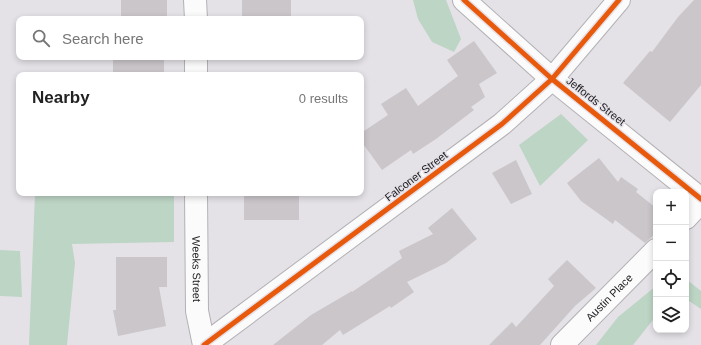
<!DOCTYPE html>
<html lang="en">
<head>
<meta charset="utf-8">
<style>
	body { margin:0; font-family:Arial,sans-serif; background:#f6f6f6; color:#222 }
	.controls { position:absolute; right:12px; bottom:12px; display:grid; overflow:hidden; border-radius:8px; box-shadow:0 2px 6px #0003 }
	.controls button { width:36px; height:36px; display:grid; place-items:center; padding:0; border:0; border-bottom:1px solid #e0e0e0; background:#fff; color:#222; font:20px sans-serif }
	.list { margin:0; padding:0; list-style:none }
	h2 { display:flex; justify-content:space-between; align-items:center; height:52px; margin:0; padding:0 16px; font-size:17px }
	h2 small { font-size:13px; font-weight:400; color:#767676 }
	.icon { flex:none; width:22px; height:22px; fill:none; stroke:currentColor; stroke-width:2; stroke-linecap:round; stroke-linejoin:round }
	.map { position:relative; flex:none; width:701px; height:345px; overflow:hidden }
	.search { position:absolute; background:#fff; box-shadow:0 2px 6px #0003; left:16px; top:16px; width:348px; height:44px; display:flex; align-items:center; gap:10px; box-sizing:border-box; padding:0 14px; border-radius:8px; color:#767676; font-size:15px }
	.panel { position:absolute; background:#fff; box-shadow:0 2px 6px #0003; left:16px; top:72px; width:348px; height:124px; border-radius:8px }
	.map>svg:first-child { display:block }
	.green { fill:#bdd5c5 }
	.building { fill:#cac6c9 }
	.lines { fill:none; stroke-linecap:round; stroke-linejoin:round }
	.minor-casing { stroke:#b3b1b5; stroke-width:24 }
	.tertiary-casing { stroke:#b3b1b5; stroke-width:24 }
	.minor { stroke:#fbfbfb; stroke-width:22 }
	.tertiary { stroke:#fbfbfb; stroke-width:22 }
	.cycleway-casing { stroke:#e5e1e8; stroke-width:8 }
	.cycleway { stroke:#e8590c; stroke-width:5 }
	.labels { text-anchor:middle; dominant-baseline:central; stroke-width:3; stroke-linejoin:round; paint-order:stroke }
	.street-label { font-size:11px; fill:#212023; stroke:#e5e1e8 }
</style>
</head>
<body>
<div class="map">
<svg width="701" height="345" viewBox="0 0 701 345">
	<rect width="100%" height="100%" fill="#e5e2e7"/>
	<!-- green -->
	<g class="green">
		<polygon points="413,0 446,0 461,39 454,52 432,42 418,19"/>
		<polygon points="561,114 588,140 540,186 519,145"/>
		<polygon points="35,193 174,193 174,242 72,244 75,263 67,345 29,345"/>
		<polygon points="0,250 20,251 22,297 0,296"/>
		<polygon points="686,279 701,291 701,309 686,299"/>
		<polygon points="656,286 656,316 633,345 596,345 618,317"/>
	</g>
	<!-- building -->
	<g class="building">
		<rect x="121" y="0" width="46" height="19"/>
		<rect x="242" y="0" width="49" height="19"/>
		<polygon points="694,0 701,0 701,85 670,122 623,83 650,51 652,52 678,17"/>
		<polygon points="474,41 497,73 479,84 485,97 471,107 474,110 436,139 413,154 411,150 382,170 361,141 361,133 388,115 381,104 406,88 418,106 458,76 447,60"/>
		<rect x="113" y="57" width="51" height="18"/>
		<polygon points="599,158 618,182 621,177 638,189 636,192 656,208 656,233 645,243 615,220 613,224 581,201 567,183"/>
		<polygon points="516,160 532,194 511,204 492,173"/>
		<rect x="244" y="193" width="55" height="27"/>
		<polygon points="452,208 477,239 446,263 407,282 414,292 391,308 390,306 343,335 340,330 322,345 273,345 311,315 352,291 352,292 402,258 399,251 433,234 428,228"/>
		<polygon points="116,257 167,257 167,287 159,287 166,326 118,336 113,310 116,310"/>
		<polygon points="567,260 596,288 575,306 540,345 489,345 512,322 516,327 554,286 548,279"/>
	</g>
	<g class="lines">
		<defs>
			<g id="minor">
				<polyline points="195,0 196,19"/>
				<polyline points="464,0 552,79 701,199"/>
				<polyline points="196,57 196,75"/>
				<path id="s1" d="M196 193 197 311 204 345"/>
				<polyline points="686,218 701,202"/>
				<path id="s2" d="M562 345 656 250"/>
			</g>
			<polyline id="tertiary" points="204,345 502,124 552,79 619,0"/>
		</defs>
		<!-- minor casing -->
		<use href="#minor" class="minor-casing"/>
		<!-- tertiary casing -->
		<use href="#tertiary" class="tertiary-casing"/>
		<!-- minor -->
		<use href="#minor" class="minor"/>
		<!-- tertiary -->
		<use href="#tertiary" class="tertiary"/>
		<defs>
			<g id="cycleway">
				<polyline points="464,0 552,79 701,199"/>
				<polyline points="204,345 502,124 552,79 619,0"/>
			</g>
		</defs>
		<!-- cycleway casing -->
		<use href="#cycleway" class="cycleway-casing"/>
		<!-- cycleway -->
		<use href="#cycleway" class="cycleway"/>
	</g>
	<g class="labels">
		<!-- street labels -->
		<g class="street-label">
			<text transform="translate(596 101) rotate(38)">Jeffords Street</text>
			<text transform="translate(416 176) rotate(-37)">Falconer Street</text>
			<text stroke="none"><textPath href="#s1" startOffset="76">Weeks Street</textPath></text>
			<text stroke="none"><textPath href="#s2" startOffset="67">Austin Place</textPath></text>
		</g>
	</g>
</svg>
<div class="controls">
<button>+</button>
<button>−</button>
<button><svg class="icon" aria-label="locate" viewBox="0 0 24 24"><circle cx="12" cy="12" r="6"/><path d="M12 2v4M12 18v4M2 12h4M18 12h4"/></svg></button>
<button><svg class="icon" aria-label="layers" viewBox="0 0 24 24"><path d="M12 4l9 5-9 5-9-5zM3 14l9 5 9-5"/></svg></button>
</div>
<div class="search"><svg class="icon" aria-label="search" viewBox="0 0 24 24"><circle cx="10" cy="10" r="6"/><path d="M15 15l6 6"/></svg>Search here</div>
<section class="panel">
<h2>Nearby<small>0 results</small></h2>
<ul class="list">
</ul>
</section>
</div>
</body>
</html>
